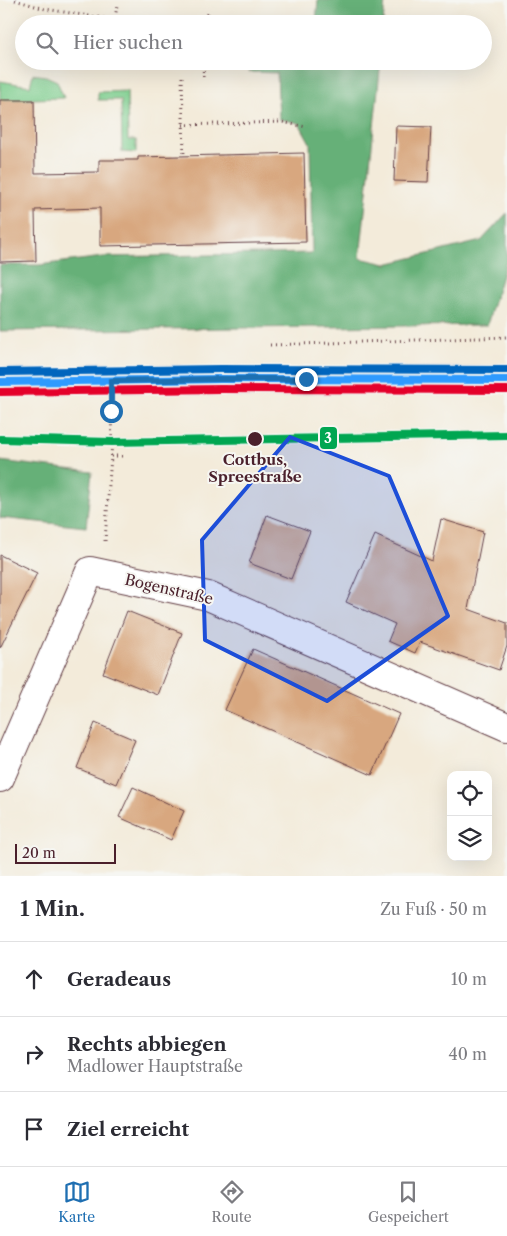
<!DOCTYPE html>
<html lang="de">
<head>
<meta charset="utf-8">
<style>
	body { margin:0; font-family:"Libre Caslon Text",serif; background:#f2f2f3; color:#2b2b33 }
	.controls { position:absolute; right:15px; bottom:15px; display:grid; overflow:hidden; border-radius:10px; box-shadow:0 5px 20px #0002 }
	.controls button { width:45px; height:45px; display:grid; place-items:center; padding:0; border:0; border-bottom:1px solid #e1e1e2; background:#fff; color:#2b2b33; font:25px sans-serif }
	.scale { position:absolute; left:15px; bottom:12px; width:101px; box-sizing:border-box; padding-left:5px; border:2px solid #4a1f2b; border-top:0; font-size:14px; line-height:18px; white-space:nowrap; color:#4a1f2b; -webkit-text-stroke:4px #f6f6f2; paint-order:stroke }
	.stop { position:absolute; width:15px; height:15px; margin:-11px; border:4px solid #1f6fb2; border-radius:50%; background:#fff }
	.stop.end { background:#1f6fb2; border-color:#fff; box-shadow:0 1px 5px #0008 }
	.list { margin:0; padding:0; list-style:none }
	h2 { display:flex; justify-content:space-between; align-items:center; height:65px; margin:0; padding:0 20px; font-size:21px }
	h2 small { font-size:16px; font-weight:400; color:#7c7c81 }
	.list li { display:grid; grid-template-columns:32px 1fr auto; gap:15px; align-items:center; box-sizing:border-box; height:75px; padding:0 20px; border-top:1px solid #e1e1e2 }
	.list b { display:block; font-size:19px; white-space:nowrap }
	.list p { margin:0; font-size:16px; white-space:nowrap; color:#7c7c81 }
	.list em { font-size:16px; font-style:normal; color:#7c7c81 }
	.icon { flex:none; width:28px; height:28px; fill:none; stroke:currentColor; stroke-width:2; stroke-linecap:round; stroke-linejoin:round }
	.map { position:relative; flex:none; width:507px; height:876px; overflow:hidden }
	.search { position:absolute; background:#fff; box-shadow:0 5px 20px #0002; left:15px; right:15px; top:15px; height:55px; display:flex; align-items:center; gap:12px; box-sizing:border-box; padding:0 18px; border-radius:28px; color:#7c7c81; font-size:19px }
	.sheet { height:290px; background:#fff }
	nav { display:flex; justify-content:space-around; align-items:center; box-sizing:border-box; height:70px; border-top:1px solid #e1e1e2; background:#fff; font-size:14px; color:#7c7c81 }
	nav a { display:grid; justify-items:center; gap:2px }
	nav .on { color:#1f6fb2 }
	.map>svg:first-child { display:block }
	.green { fill:#7dcd8d; stroke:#64765c }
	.forest { fill:#66b078; stroke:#586852 }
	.building { fill:#d8a77f }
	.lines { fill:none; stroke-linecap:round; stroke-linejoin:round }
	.minor-casing { stroke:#633e45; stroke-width:30 }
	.major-casing { stroke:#633e45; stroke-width:30 }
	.path { stroke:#633e45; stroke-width:3; stroke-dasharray:1 4; stroke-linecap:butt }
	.minor { stroke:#fff; stroke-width:28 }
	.major { stroke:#eec469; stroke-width:28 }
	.bus-1-casing { stroke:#f6f6f2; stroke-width:11 }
	.bus-2-casing { stroke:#f6f6f2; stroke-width:11 }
	.bus-3-casing { stroke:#f6f6f2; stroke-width:11 }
	.bus-1 { stroke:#2e9afe; stroke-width:8 }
	.bus-2 { stroke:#e4002b; stroke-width:8 }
	.bus-3 { stroke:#0065bd; stroke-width:8 }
	.tram-1-casing { stroke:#f6f6f2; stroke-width:11 }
	.tram-1 { stroke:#00a651; stroke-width:8 }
	.route { stroke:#1f6fb2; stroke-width:6 }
	.marked { fill:#1d4ed8; fill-opacity:0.2; stroke:#1d4ed8; stroke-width:4; stroke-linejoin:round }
	.stop-dot { fill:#4a1f2b; stroke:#f6f6f2; stroke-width:2 }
	.labels { text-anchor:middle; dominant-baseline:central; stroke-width:4; stroke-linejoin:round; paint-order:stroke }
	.stop-label { font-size:15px; font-weight:bold; fill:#4a1f2b; stroke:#f6f6f2 }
	.street-label { font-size:15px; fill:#4a1f2b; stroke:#f6f6f2 }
	.line-badge { stroke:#f6f6f2; stroke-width:2 }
	.badge-label { font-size:14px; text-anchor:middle; font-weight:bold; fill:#fff }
</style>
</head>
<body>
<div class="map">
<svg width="507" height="876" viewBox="0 0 507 876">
	<rect width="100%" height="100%" fill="#f6f6f2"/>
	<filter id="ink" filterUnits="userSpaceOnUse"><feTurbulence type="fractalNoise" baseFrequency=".02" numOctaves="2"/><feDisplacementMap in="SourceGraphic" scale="10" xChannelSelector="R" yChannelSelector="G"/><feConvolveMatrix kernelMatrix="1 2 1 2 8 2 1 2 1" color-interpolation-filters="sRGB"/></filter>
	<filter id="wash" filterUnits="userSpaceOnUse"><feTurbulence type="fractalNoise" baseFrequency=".0096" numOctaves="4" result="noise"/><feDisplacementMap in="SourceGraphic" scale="20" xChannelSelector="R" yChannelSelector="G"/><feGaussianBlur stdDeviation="1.12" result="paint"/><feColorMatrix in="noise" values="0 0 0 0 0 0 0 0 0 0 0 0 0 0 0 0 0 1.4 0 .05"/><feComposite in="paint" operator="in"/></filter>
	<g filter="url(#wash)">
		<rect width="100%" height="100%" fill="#f3ebda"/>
		<!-- green -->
		<g class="green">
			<polygon points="33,74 46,76 57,81 64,98 0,100 0,81 30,86"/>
			<polygon points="127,91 128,140 136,140 136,153 122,152 121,100 98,100 98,92"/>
		</g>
		<!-- forest -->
		<g class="forest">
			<polygon points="318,0 385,0 383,24 298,24 316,21"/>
			<polygon points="249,61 381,61 360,258 386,264 481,241 507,213 507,259 487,325 0,331 0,265 39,265 103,257 312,253 310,143 299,123 279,119 277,73 249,72"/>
			<polygon points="0,461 92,472 86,527 0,518"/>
		</g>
		<g id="blocks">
			<!-- building -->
			<g class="building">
				<polygon points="0,100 34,100 35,173 99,172 99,160 138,160 138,157 304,153 306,242 100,246 100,208 35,210 36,261 0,262"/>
				<polygon points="396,126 431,127 428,182 394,181"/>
				<polygon points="267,515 310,531 291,579 249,563"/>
				<polygon points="441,519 483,532 468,609 507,623 507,646 499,670 420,642 415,653 388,641 395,624 346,602 375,535 432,561"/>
				<polygon points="0,555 37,573 0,648"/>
				<polygon points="127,611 182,633 158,695 103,673"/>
				<polygon points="253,649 399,714 372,775 225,710"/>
				<polygon points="95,723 135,740 116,784 77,768"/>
				<polygon points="133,787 184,811 171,840 119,817"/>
			</g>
		</g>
	</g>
	<g filter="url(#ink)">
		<use href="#blocks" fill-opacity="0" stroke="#633e45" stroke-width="1"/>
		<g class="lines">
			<defs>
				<polyline id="minor" points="0,778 90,571 208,596 507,727"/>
				<polyline id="major" points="0,382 221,379 507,380"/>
			</defs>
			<!-- minor casing -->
			<use href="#minor" class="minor-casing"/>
			<!-- major casing -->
			<use href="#major" class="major-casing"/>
			<!-- path -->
			<g class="path">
				<polyline points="15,0 45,9 115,20 117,5"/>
				<polyline points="207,24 208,13"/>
				<polyline points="278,24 292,23"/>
				<polyline points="182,77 184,156"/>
				<polyline points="203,77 204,61"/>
				<polyline points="183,125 282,122 306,127"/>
				<polyline points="270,345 507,337"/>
				<polyline points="111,456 126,456"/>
				<polyline points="105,541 112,442 111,413"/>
			</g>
			<!-- minor -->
			<use href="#minor" class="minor"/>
			<!-- major -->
			<use href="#major" class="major"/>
			<defs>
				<polyline id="bus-1" points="0,382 221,379 507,380"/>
				<polyline id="bus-2" points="0,392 221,389 507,390"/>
				<polyline id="bus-3" points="0,372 221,369 507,370"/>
			</defs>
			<!-- bus-1 casing -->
			<use href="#bus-1" class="bus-1-casing"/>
			<!-- bus-2 casing -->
			<use href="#bus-2" class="bus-2-casing"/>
			<!-- bus-3 casing -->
			<use href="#bus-3" class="bus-3-casing"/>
			<!-- bus-1 -->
			<use href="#bus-1" class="bus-1"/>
			<!-- bus-2 -->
			<use href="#bus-2" class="bus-2"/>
			<!-- bus-3 -->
			<use href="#bus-3" class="bus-3"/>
			<defs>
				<polyline id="tram-1" points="0,439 112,442 507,435"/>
			</defs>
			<!-- tram-1 casing -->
			<use href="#tram-1" class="tram-1-casing"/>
			<!-- tram-1 -->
			<use href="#tram-1" class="tram-1"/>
		</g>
	</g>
	<g class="lines" filter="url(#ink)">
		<!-- route -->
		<polyline class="route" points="111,411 111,381 221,379 306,379"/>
	</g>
	<!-- marked area -->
	<path class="marked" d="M290 437 389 476 448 616 327 701 205 640 202 540Z"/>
	<!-- markers -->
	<circle class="stop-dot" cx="255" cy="439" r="8"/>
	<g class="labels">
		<!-- stop labels -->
		<g class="stop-label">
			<text x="255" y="459">Cottbus,<tspan x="255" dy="17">Spreestraße</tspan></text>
		</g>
		<!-- street labels -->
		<g class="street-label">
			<text transform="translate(169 589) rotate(13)">Bogenstraße</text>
		</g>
	</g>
	<rect class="line-badge" x="319" y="426" width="19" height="24" rx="5" fill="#00a651"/>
	<g class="badge-label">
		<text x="328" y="443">3</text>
	</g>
</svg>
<div class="controls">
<button><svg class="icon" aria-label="locate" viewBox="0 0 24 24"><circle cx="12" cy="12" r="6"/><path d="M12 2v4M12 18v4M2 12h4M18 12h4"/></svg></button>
<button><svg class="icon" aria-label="layers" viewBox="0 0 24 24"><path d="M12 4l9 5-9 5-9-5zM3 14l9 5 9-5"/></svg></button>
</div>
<div class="scale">20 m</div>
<div class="stop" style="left:111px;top:411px"></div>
<div class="stop end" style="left:306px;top:379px"></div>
<div class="search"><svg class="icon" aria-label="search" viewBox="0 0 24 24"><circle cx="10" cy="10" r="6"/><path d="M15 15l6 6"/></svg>Hier suchen</div>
</div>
<section class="sheet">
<h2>1 Min.<small>Zu Fuß · 50 m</small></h2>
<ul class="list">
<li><svg class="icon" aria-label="ahead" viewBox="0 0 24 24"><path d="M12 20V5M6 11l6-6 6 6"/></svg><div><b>Geradeaus</b></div><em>10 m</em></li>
<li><svg class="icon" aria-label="right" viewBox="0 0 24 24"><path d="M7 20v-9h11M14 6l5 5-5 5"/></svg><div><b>Rechts abbiegen</b><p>Madlower Hauptstraße</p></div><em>40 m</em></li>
<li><svg class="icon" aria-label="arrive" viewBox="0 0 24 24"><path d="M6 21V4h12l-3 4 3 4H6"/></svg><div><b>Ziel erreicht</b></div></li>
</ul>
</section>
<nav>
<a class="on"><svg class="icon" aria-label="map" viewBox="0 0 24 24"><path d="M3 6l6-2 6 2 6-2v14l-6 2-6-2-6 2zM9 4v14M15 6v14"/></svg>Karte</a>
<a><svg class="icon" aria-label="directions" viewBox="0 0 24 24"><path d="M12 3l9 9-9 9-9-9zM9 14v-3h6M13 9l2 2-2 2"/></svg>Route</a>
<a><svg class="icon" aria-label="saved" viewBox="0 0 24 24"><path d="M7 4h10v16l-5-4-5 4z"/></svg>Gespeichert</a>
</nav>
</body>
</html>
